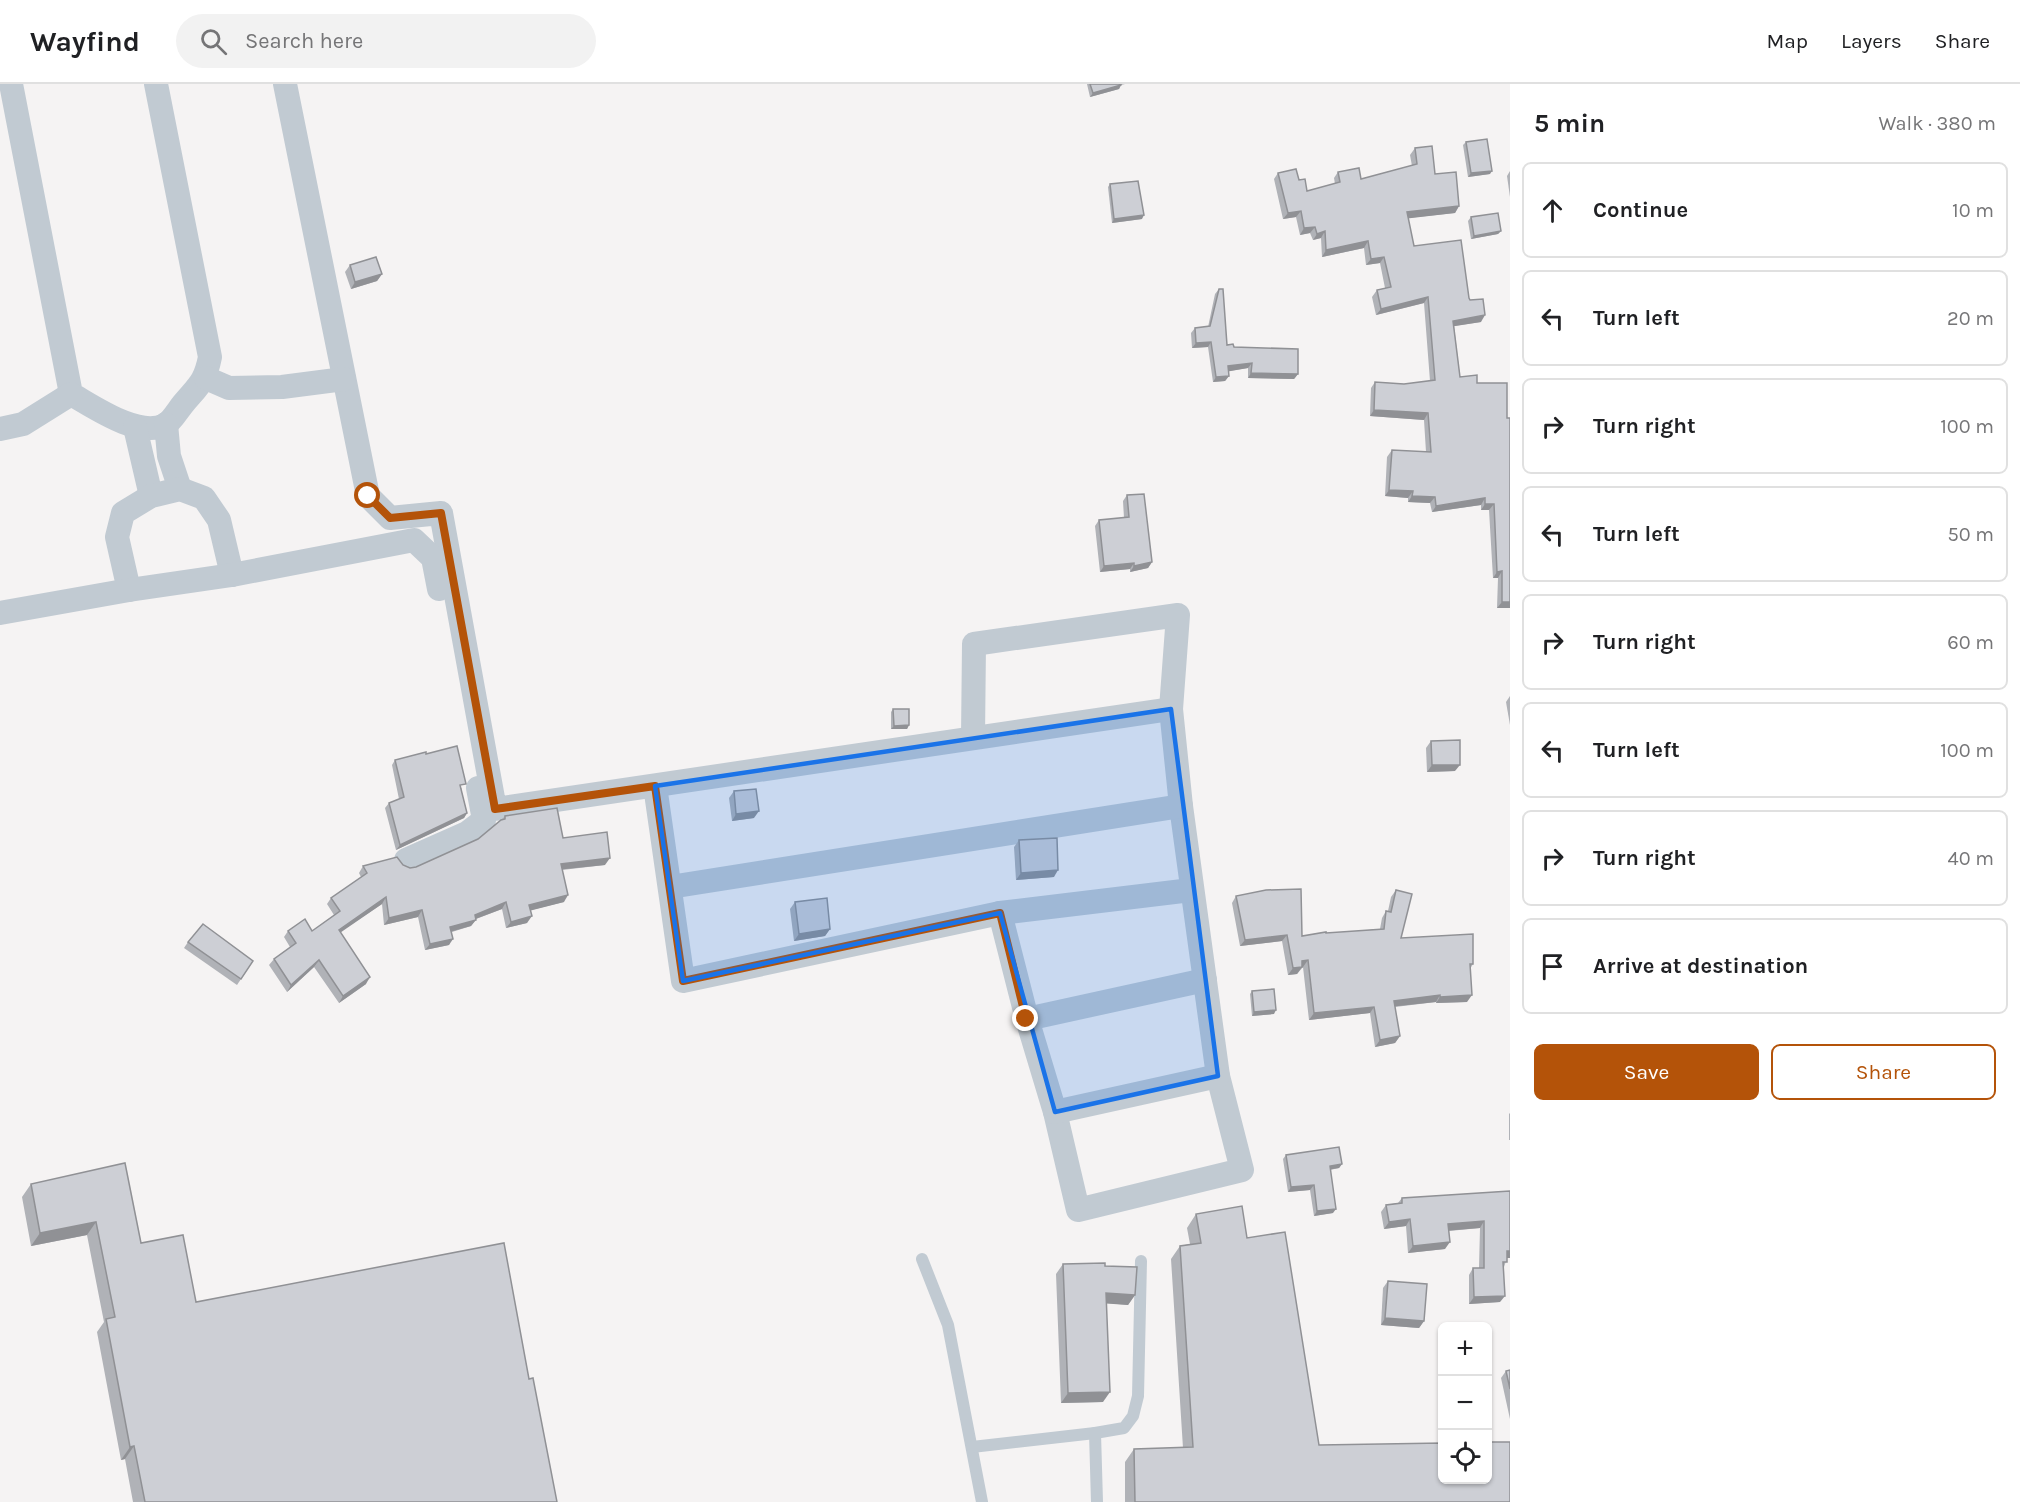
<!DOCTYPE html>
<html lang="en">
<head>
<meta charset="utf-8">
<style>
	body { margin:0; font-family:Karla,sans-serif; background:#f2f2f2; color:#202124 }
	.controls { position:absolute; right:18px; bottom:18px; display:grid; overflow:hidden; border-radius:9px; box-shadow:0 2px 4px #0004 }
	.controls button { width:54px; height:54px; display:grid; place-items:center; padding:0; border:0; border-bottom:2px solid #e0e0e0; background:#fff; color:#202124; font:30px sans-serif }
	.stop { position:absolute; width:18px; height:18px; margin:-14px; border:4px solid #b45309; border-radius:50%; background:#fff }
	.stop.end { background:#b45309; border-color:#fff; box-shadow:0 2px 6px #0008 }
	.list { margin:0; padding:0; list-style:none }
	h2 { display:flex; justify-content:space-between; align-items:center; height:78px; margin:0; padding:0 24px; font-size:26px }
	h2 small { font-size:20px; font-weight:400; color:#757577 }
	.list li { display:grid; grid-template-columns:39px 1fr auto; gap:18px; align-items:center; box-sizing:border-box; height:96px; margin:0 12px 12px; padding:0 12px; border:2px solid #e0e0e0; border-radius:9px }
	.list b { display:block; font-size:22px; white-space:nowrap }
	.list em { font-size:20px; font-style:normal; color:#757577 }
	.actions { display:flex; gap:12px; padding:18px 24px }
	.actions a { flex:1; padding:14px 0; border:2px solid #b45309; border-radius:9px; text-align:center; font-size:21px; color:#b45309 }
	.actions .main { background:#b45309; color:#fff }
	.icon { flex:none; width:33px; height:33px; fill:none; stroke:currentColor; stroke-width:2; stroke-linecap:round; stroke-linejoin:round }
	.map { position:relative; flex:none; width:1510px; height:1418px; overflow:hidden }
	header { display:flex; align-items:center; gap:36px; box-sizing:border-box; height:84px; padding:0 30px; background:#fff; border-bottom:2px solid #e0e0e0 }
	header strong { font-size:28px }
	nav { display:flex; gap:33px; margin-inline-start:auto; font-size:21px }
	.search { width:420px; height:54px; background:#f2f2f2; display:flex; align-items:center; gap:15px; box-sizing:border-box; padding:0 21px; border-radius:33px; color:#757577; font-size:22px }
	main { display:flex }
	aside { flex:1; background:#fff }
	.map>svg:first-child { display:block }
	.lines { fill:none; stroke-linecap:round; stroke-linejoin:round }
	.service { stroke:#c1cad2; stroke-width:12 }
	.minor { stroke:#c1cad2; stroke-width:24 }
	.wall { fill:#b0b2b7 }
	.shaded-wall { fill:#909195 }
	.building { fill:#cdcfd5; stroke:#909195; stroke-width:1.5 }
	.route { stroke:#b45309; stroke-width:8 }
	.marked { fill:#1a73e8; fill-opacity:0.2; stroke:#1a73e8; stroke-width:4.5; stroke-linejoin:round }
</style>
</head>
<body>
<header>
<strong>Wayfind</strong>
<div class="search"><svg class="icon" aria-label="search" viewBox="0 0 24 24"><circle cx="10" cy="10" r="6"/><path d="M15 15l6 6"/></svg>Search here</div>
<nav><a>Map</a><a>Layers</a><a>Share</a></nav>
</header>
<main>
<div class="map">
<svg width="1510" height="1418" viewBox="0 0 1510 1418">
	<rect width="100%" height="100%" fill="#f5f3f3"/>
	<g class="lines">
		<!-- service -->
		<g class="service">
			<polyline points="922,1175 948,1241 982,1418"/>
			<polyline points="972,1363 1095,1349"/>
			<polyline points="1097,1418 1095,1349 1124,1344 1133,1332 1138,1312 1141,1177"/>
		</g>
		<!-- minor -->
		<g class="minor">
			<path d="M11 0 71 310C94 323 138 354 165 341 172 337 178 326 183 320 199 301 205 298 210 273L156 0"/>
			<polyline points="285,0 368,412 390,434 441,429 495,725 1171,625"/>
			<polyline points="206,294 229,304 282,303 344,295"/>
			<polyline points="166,340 169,372 180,405"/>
			<polyline points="135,343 151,412"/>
			<polyline points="0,345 23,340 71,310"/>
			<polyline points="129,506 117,453 123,429 151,412 180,405 204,414 219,436 232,491"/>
			<polyline points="0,529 129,506 232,491 414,456 433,474 439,505"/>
			<polyline points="973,653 974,560 1178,531 1171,625 1181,722 1218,992 1242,1086 1078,1126 1055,1028 1027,935 1000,829"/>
			<polyline points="655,702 683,897 1000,829 1191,806"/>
			<polyline points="406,776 467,749 484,736 478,704"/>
			<polyline points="670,803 1181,722"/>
			<polyline points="1027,935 1205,896"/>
			<polyline points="1055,1028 1218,992"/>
		</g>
	</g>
	<!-- wall -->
	<g class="wall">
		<polygon points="1087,0 1125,0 1121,1 1119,5 1090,13"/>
		<polygon points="1466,58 1490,90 1468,93 1463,61"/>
		<polygon points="1415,64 1435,90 1459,122 1455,129 1408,134 1414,162 1469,214 1481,238 1454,242 1460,293 1477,299 1507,334 1510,524 1497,524 1498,494 1493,494 1489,426 1481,426 1481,421 1432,428 1430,419 1408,418 1408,414 1385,412 1387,373 1392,366 1426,368 1424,336 1370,332 1371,304 1375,298 1404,300 1430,297 1424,219 1376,231 1372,213 1377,206 1385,204 1380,179 1366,181 1364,164 1322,173 1321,154 1313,156 1310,149 1300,151 1296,133 1283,135 1274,95 1278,89 1299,96 1307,107 1335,100 1334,94 1338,88 1361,95 1412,82 1410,71"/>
		<polygon points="1510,87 1510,113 1507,92"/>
		<polygon points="1110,100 1142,135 1112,139 1108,103"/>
		<polygon points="1471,133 1501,147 1498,150 1471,155 1468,137"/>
		<polygon points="350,181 382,190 377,197 351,205 345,188"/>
		<polygon points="1219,205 1227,261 1298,290 1294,295 1248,294 1248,284 1229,287 1229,292 1225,297 1213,298 1208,263 1192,264 1191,249 1195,244 1208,243 1215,210"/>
		<polygon points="1127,411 1152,478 1148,484 1130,488 1130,485 1100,488 1095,442 1099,436 1124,434 1123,417"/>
		<polygon points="1510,612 1510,641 1506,618"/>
		<polygon points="893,625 909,641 907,645 891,645 891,628"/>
		<polygon points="1431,657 1455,687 1427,688 1426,664"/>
		<polygon points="426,670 462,705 461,705 467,729 464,734 396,766 385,724 389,719 399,715 392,681 395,676"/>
		<polygon points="734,707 754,734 732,737 729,714"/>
		<polygon points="505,732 563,754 605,781 562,786 564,818 531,826 527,839 506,844 502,825 476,835 471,842 452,848 449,861 425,866 418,833 384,841 382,820 340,848 366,900 339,919 314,883 287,908 269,881 274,875 290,863 284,853 288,847 312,847 334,831 327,820 331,814 361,793 359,789 363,782 403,781 410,784 416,783 478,755 502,735"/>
		<polygon points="1019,756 1054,793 1016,796 1014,763"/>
		<polygon points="1396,806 1401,854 1473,880 1470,885 1467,918 1436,919 1436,918 1395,923 1400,952 1395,959 1375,963 1370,929 1309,936 1303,883 1297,890 1288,891 1282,857 1240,862 1232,819 1236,812 1302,852 1380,845 1382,834 1386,827 1388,827 1391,813"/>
		<polygon points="795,818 830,845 825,852 794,857 790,825"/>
		<polygon points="188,858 253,877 237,901 184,864"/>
		<polygon points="1252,907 1274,930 1252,932 1250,910"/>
		<polygon points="1510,1029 1510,1056 1509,1056 1509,1030"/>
		<polygon points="1286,1071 1342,1080 1339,1084 1330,1086 1333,1129 1314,1132 1310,1106 1288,1108 1283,1075"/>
		<polygon points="31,1100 141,1159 196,1218 529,1295 557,1418 133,1418 125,1375 121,1376 97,1248 104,1238 87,1151 31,1162 22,1113"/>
		<polygon points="1510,1107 1507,1174 1504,1183 1500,1218 1469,1220 1469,1191 1473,1184 1479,1184 1480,1144 1449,1147 1445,1165 1408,1169 1406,1142 1384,1145 1381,1128 1386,1121 1398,1119 1402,1114"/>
		<polygon points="1196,1130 1247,1154 1319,1361 1510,1418 1125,1418 1125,1378 1134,1365 1183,1364 1171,1175 1180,1162 1190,1160 1187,1144"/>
		<polygon points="1063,1180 1105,1182 1135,1211 1128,1221 1107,1219 1103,1318 1061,1319 1056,1190"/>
		<polygon points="1388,1197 1424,1237 1419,1244 1381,1241 1383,1204"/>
		<polygon points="1510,1286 1510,1335 1501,1294 1506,1287"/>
	</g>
	<!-- shaded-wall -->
	<g class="shaded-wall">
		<polygon points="1121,1 1119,5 1090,13 1093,9"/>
		<polygon points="1492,87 1490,90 1468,93 1471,89"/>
		<polygon points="1459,122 1455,129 1403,135 1407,128"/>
		<polygon points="1301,127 1296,133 1283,135 1288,129"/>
		<polygon points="1144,131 1142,135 1112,139 1114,135"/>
		<polygon points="1315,143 1310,149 1300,151 1304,144"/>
		<polygon points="1325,147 1321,154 1313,156 1317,150"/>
		<polygon points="1501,147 1498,150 1471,155 1474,152"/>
		<polygon points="1368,157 1364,164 1322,173 1326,166"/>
		<polygon points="1384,173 1380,179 1366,181 1371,175"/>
		<polygon points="382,190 377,197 351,205 355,198"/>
		<polygon points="1428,213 1424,219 1376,231 1381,225"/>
		<polygon points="1485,231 1481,238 1449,243 1453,237"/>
		<polygon points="1211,258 1208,263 1192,264 1196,259"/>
		<polygon points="1252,279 1248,284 1225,288 1228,282"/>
		<polygon points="1251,289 1298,290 1294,295 1248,294"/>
		<polygon points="1229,292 1225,297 1213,298 1216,293"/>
		<polygon points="1374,326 1428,329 1424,336 1370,332"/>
		<polygon points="1389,406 1413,407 1408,414 1385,412"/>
		<polygon points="1412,412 1435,413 1430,419 1408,418"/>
		<polygon points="1485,414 1481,421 1432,428 1436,422"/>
		<polygon points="1485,420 1494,420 1489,426 1481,426"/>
		<polygon points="1152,478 1148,484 1130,488 1134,482"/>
		<polygon points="1134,479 1130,485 1100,488 1104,482"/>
		<polygon points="1502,487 1498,494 1493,494 1497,488"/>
		<polygon points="1502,518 1510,518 1510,524 1497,524"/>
		<polygon points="909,641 907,645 891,645 894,642"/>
		<polygon points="1432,681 1460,681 1455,687 1427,688"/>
		<polygon points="759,727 754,734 732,737 736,730"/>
		<polygon points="467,729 464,734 396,766 400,761"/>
		<polygon points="610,774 605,781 556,786 561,780"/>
		<polygon points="1058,786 1054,793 1016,796 1021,789"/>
		<polygon points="568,811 564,818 525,828 529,821"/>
		<polygon points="386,813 382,820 334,853 339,846"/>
		<polygon points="506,818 502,825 470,837 475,831"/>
		<polygon points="422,826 418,833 384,841 389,834"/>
		<polygon points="532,832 527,839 506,844 511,838"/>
		<polygon points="476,836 471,842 446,849 450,843"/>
		<polygon points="830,845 825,852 794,857 799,850"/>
		<polygon points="1287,851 1282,857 1240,862 1245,856"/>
		<polygon points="453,855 449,861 425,866 430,860"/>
		<polygon points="319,876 314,883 287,908 291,901"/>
		<polygon points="1308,876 1303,883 1297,884 1302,877"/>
		<polygon points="1302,883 1297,890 1288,891 1293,884"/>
		<polygon points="370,893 366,900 339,919 343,912"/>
		<polygon points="1440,911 1436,918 1389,923 1394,917"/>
		<polygon points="1472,911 1467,918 1436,919 1440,913"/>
		<polygon points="1374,923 1370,929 1309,936 1314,929"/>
		<polygon points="1276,926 1274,930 1252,932 1254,928"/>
		<polygon points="1400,952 1395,959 1375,963 1380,956"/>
		<polygon points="1342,1080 1339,1084 1327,1086 1330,1082"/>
		<polygon points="1314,1101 1310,1106 1288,1108 1291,1103"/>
		<polygon points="1336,1125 1333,1129 1314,1132 1317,1127"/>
		<polygon points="1410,1135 1406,1142 1384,1145 1389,1138"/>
		<polygon points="1484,1137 1480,1144 1444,1147 1448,1140"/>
		<polygon points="96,1138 87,1151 31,1162 40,1149"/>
		<polygon points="1450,1158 1445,1165 1408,1169 1413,1162"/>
		<polygon points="1507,1167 1510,1167 1510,1174 1502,1174"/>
		<polygon points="1106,1209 1135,1211 1128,1221 1099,1219"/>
		<polygon points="1505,1212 1500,1218 1469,1220 1474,1213"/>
		<polygon points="1385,1234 1424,1237 1419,1244 1381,1241"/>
		<polygon points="1110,1308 1103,1318 1061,1319 1068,1309"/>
		<polygon points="134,1362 125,1375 121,1376 130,1363"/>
	</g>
	<!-- building -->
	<g class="building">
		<polygon points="1090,0 1121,0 1121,1 1093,9"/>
		<polygon points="1487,55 1492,87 1471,89 1466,58"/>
		<polygon points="1432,62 1435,90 1456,88 1459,122 1407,128 1414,162 1461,156 1469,214 1470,216 1483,215 1485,231 1453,237 1460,293 1477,291 1477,299 1507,299 1507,334 1510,334 1510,518 1502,518 1502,487 1497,488 1494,420 1485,420 1485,414 1436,422 1435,413 1412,412 1413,407 1389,406 1392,366 1431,368 1428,329 1374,326 1375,298 1404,300 1435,296 1428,213 1381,225 1377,206 1391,203 1384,173 1371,175 1368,157 1326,166 1325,147 1317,150 1315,143 1304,144 1301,127 1288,129 1278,89 1296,85 1299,96 1305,95 1307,107 1340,98 1338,88 1359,84 1361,95 1417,80 1415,64"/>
		<polygon points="1138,97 1144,131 1114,135 1110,100"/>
		<polygon points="1498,129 1501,147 1474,152 1471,133"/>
		<polygon points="376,173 382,190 355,198 350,181"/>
		<polygon points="1219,205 1223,205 1227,261 1233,260 1234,263 1298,265 1298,290 1251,289 1252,279 1228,282 1229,292 1216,293 1211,258 1196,259 1195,244 1210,242"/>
		<polygon points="1144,410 1152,478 1134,482 1134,479 1104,482 1099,436 1129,433 1127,411"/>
		<polygon points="893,625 909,625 909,641 894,642"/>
		<polygon points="1460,656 1460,681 1432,681 1431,657"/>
		<polygon points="457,662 466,700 460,701 467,729 400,761 389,719 404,713 395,676 426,668 426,670"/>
		<polygon points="756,705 759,727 736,730 734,707"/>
		<polygon points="557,724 563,754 607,748 610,774 561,780 568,811 529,821 532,832 511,838 506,818 475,831 476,836 450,843 453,855 430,860 422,826 389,834 386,813 339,846 370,893 343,912 319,876 291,901 274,875 296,859 288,847 305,835 312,847 340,827 331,814 367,789 363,782 397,773 403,781 410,784 416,783 478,755 501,736 505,735 505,732"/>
		<polygon points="1057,754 1058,786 1021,789 1019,756"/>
		<polygon points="1301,805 1302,852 1326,848 1326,849 1384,845 1386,827 1391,828 1396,806 1412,810 1401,854 1473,850 1473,880 1470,880 1472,911 1440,913 1440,911 1394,917 1400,952 1380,956 1374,923 1314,929 1308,876 1302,877 1302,883 1293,884 1287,851 1245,856 1236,812 1266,806"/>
		<polygon points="827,814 830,845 799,850 795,818"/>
		<polygon points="203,840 253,877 241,895 188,858"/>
		<polygon points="1274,905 1276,926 1254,928 1252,907"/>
		<polygon points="1339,1063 1342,1080 1330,1082 1336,1125 1317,1127 1314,1101 1291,1103 1286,1071"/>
		<polygon points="125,1079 141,1159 183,1151 196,1218 504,1159 529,1295 533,1294 557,1418 145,1418 134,1362 130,1363 106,1235 115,1233 96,1138 40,1149 31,1100"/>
		<polygon points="1510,1107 1510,1167 1507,1167 1507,1178 1503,1178 1505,1212 1474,1213 1473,1184 1484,1184 1484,1137 1448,1140 1450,1158 1413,1162 1410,1135 1389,1138 1386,1121 1402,1119 1402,1114"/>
		<polygon points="1242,1122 1247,1154 1285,1148 1319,1361 1443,1359 1443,1395 1488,1395 1488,1358 1510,1358 1510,1418 1135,1418 1134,1365 1193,1363 1180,1162 1201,1159 1196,1130"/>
		<polygon points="1105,1179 1105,1182 1137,1183 1135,1211 1106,1209 1110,1308 1068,1309 1063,1180"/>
		<polygon points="1388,1197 1427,1200 1424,1237 1385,1234"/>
		<polygon points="1510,1286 1510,1305 1506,1287"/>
	</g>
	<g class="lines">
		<!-- route -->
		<polyline class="route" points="368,412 390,434 441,429 495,725 655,702 683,897 1000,829 1026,935"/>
	</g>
	<!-- marked area -->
	<path class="marked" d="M1171 625 1218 992 1055 1028 1000 829 683 897 655 702Z"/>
</svg>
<div class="controls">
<button>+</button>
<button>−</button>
<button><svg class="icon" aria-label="locate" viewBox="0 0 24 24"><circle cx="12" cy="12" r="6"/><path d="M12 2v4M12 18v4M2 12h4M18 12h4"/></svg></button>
</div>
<div class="stop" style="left:368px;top:412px"></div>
<div class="stop end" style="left:1026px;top:935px"></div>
</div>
<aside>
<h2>5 min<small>Walk · 380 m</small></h2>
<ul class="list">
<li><svg class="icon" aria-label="ahead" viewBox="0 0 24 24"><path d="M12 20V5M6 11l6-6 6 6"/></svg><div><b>Continue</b></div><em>10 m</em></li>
<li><svg class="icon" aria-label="left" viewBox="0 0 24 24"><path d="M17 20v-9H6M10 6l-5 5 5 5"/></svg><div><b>Turn left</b></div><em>20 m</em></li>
<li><svg class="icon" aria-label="right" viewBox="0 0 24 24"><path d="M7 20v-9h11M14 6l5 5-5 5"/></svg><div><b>Turn right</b></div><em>100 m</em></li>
<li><svg class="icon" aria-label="left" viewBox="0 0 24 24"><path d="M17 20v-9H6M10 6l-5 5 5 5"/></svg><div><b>Turn left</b></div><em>50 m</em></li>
<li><svg class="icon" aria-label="right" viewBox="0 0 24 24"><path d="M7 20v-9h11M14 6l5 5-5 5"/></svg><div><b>Turn right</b></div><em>60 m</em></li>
<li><svg class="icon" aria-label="left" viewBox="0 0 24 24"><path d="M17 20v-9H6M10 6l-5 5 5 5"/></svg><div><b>Turn left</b></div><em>100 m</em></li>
<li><svg class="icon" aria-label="right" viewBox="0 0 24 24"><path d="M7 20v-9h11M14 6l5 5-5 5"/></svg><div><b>Turn right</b></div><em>40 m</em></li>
<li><svg class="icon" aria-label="arrive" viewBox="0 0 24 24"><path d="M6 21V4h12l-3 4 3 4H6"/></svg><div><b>Arrive at destination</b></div></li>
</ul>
<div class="actions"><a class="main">Save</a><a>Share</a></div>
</aside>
</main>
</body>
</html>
